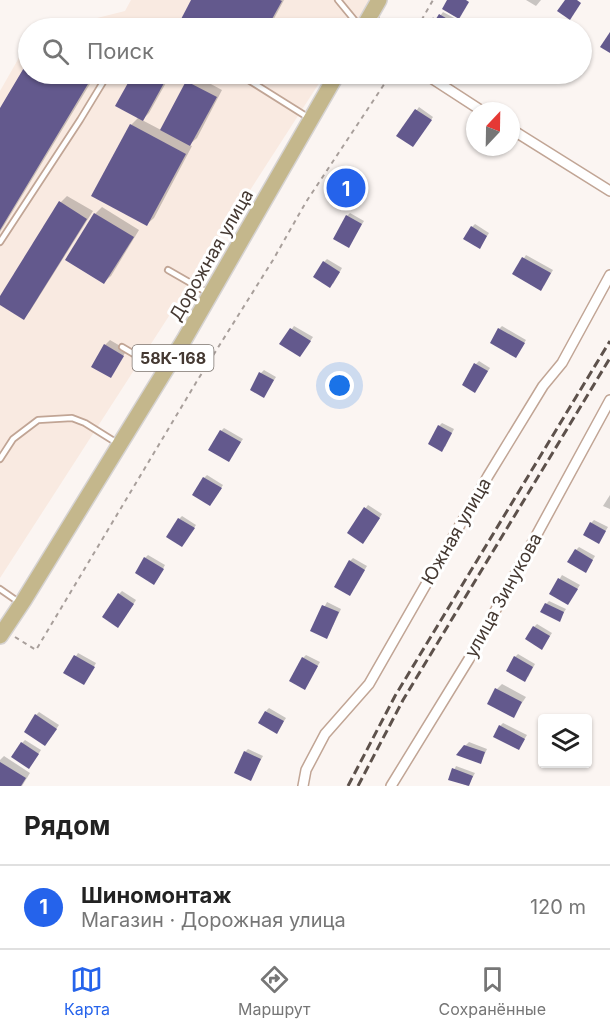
<!DOCTYPE html>
<html lang="ru">
<head>
<meta charset="utf-8">
<style>
	body { margin:0; font-family:Inter,sans-serif; background:#f6f6f6; color:#222 }
	.controls { position:absolute; right:18px; bottom:18px; display:grid; overflow:hidden; border-radius:6px; box-shadow:0 2px 4px #0004 }
	.controls button { width:54px; height:54px; display:grid; place-items:center; padding:0; border:0; border-bottom:2px solid #e0e0e0; background:#fff; color:#222; font:30px sans-serif }
	.compass { position:absolute; left:466px; top:102px; width:54px; height:54px; border-radius:50%; background:#fff; box-shadow:0 2px 4px #0004; rotate:22deg }
	.you { position:absolute; left:340px; top:386px; width:21px; height:21px; margin:-15px; border:4px solid #fff; border-radius:50%; background:#1a73e8; box-shadow:0 0 0 9px #1a73e833 }
	.badge { display:grid; place-items:center; width:39px; height:39px; border-radius:50%; background:#2563eb; color:#fff; font-size:20px; font-weight:700 }
	.pin { position:absolute; translate:-50% -50%; border:3px solid #fff; box-shadow:0 2px 6px #0006 }
	.list { margin:0; padding:0; list-style:none }
	h2 { display:flex; justify-content:space-between; align-items:center; height:78px; margin:0; padding:0 24px; font-size:26px }
	h2 small { font-size:20px; font-weight:400; color:#767676 }
	.list li { display:grid; grid-template-columns:39px 1fr auto; gap:18px; align-items:center; box-sizing:border-box; height:84px; padding:0 24px; border-top:2px solid #e0e0e0 }
	.list b { display:block; font-size:22px; white-space:nowrap }
	.list p { margin:0; font-size:20px; white-space:nowrap; color:#767676 }
	.list em { font-size:20px; font-style:normal; color:#767676 }
	.icon { flex:none; width:33px; height:33px; fill:none; stroke:currentColor; stroke-width:2; stroke-linecap:round; stroke-linejoin:round }
	.map { position:relative; flex:none; width:610px; height:786px; overflow:hidden }
	.search { position:absolute; background:#fff; box-shadow:0 2px 4px #0004; left:18px; right:18px; top:18px; height:66px; display:flex; align-items:center; gap:15px; box-sizing:border-box; padding:0 21px; border-radius:33px; color:#767676; font-size:22px }
	.sheet { height:162px; background:#fff }
	nav { display:flex; justify-content:space-around; align-items:center; box-sizing:border-box; height:84px; border-top:2px solid #e0e0e0; background:#fff; font-size:16px; color:#767676 }
	nav a { display:grid; justify-items:center; gap:3px }
	nav .on { color:#2563eb }
	.map>svg:first-child { display:block }
	.built { fill:#f9eae1 }
	.shadow { fill:#0003 }
	.building { fill:#63598d }
	.lines { fill:none; stroke-linecap:round; stroke-linejoin:round }
	.service-casing { stroke:#c1a595; stroke-width:8 }
	.minor-casing { stroke:#c1a595; stroke-width:12 }
	.primary-casing { stroke:#d6d3d2; stroke-width:18 }
	.path { stroke:#a89f9b; stroke-width:2; stroke-dasharray:4.5 4.5; stroke-linecap:butt }
	.service { stroke:#fff; stroke-width:4.5 }
	.minor { stroke:#fff; stroke-width:9 }
	.primary { stroke:#c4b78c; stroke-width:15 }
	.rail { stroke:#5d514b; stroke-width:3; stroke-dasharray:9 4.5; stroke-linecap:butt }
	.labels { text-anchor:middle; dominant-baseline:central; stroke-width:6; stroke-linejoin:round; paint-order:stroke }
	.shield { fill:#fff; stroke:#7c746f; stroke-width:1.5 }
	.shield-label { font-size:16px; font-weight:bold; fill:#443831 }
	.street-label { font-size:18px; fill:#443831; stroke:#fff }
</style>
</head>
<body>
<div class="map">
<svg width="610" height="786" viewBox="0 0 610 786">
	<rect width="100%" height="100%" fill="#fbf5f2"/>
	<!-- built -->
	<g class="built">
		<polygon points="131,0 370,0 353,28 57,28 125,11"/>
		<polygon points="28,42 28,74 325,74 0,578 0,91"/>
	</g>
	<!-- shadow -->
	<g class="shadow">
		<polygon points="193,0 284,0 269,28 191,28 181,23"/>
		<polygon points="526,0 541,0 536,6"/>
		<polygon points="443,12 458,20 453,28 425,28 433,17 437,20"/>
		<polygon points="28,63 28,74 96,74 0,232 0,111"/>
		<polygon points="135,74 171,74 149,113 142,120 161,130 187,81 194,75 222,90 197,138 189,145 192,146 154,218 147,224 93,196 131,125 139,117 117,105"/>
		<polygon points="445,74 455,74 451,77"/>
		<polygon points="419,107 433,117 416,142 398,136"/>
		<polygon points="351,177 358,181 350,195 340,194"/>
		<polygon points="67,196 93,211 30,311 23,318 0,303 0,299 61,202"/>
		<polygon points="102,207 139,230 111,276 104,282 67,259 95,214"/>
		<polygon points="350,213 364,221 348,247 347,216"/>
		<polygon points="475,224 489,233 482,244 472,227"/>
		<polygon points="526,255 553,270 544,286 514,274"/>
		<polygon points="327,259 342,268 333,284 324,262"/>
		<polygon points="294,326 313,337 300,356 281,344"/>
		<polygon points="502,326 526,340 516,356 499,329"/>
		<polygon points="110,340 127,350 110,376 105,345"/>
		<polygon points="479,361 490,368 475,391 476,364"/>
		<polygon points="264,370 276,377 264,396 261,373"/>
		<polygon points="442,423 454,429 445,447 439,426"/>
		<polygon points="224,428 243,439 231,457 221,431"/>
		<polygon points="207,475 223,485 213,501 204,478"/>
		<polygon points="610,495 610,509 603,506"/>
		<polygon points="368,505 382,514 366,539 349,532"/>
		<polygon points="182,516 196,525 182,546 179,519"/>
		<polygon points="594,520 608,527 599,542 591,523"/>
		<polygon points="579,547 595,556 588,568 576,550"/>
		<polygon points="148,555 165,565 157,580 145,558"/>
		<polygon points="353,558 367,566 350,594 350,561"/>
		<polygon points="562,575 580,585 568,603 551,593"/>
		<polygon points="122,591 136,600 121,623 119,594"/>
		<polygon points="549,601 566,609 559,620 546,604"/>
		<polygon points="327,602 341,609 327,638 312,631"/>
		<polygon points="537,624 552,633 542,648 534,627"/>
		<polygon points="78,653 96,663 86,680 65,673"/>
		<polygon points="518,654 535,664 528,677 515,657"/>
		<polygon points="306,655 320,662 305,688 303,658"/>
		<polygon points="502,684 526,697 513,716 497,689"/>
		<polygon points="269,708 286,718 279,729 266,711"/>
		<polygon points="39,712 59,725 48,741 36,715"/>
		<polygon points="503,723 527,735 519,748 500,726"/>
		<polygon points="25,740 41,750 32,764 22,743"/>
		<polygon points="469,742 487,749 481,762 465,746"/>
		<polygon points="248,749 263,756 250,779 245,752"/>
		<polygon points="4,756 30,773 22,786 0,785 0,760"/>
		<polygon points="456,766 475,773 468,786 450,779"/>
	</g>
	<!-- building -->
	<g class="building">
		<polygon points="191,0 280,0 282,1 267,28 188,28 179,23"/>
		<polygon points="447,0 466,0 469,2 459,19 442,9"/>
		<polygon points="565,0 577,0 581,3 570,20 557,11"/>
		<polygon points="439,14 456,24 453,28 423,28 428,19 434,22"/>
		<polygon points="610,32 610,53 600,47"/>
		<polygon points="28,61 28,74 94,74 0,230 0,108"/>
		<polygon points="133,74 169,74 143,121 115,106"/>
		<polygon points="186,81 217,97 190,146 160,130"/>
		<polygon points="415,109 432,120 413,147 396,136"/>
		<polygon points="130,124 186,154 147,226 91,196"/>
		<polygon points="347,180 356,185 347,200 338,195"/>
		<polygon points="59,201 87,219 24,320 0,305 0,296"/>
		<polygon points="94,213 134,237 104,284 65,260"/>
		<polygon points="346,215 362,224 349,248 333,239"/>
		<polygon points="471,226 487,236 480,249 463,239"/>
		<polygon points="522,257 551,273 541,291 512,274"/>
		<polygon points="323,261 340,272 330,288 313,277"/>
		<polygon points="290,328 311,341 300,357 279,344"/>
		<polygon points="498,328 525,343 516,358 490,343"/>
		<polygon points="104,344 124,356 111,378 91,367"/>
		<polygon points="474,363 488,371 475,393 462,385"/>
		<polygon points="259,372 274,380 264,398 250,390"/>
		<polygon points="438,425 452,433 442,452 428,444"/>
		<polygon points="220,430 241,442 229,462 208,450"/>
		<polygon points="203,477 222,488 210,506 192,495"/>
		<polygon points="364,507 380,518 363,544 347,533"/>
		<polygon points="178,518 195,528 182,547 166,537"/>
		<polygon points="590,522 606,531 599,544 583,535"/>
		<polygon points="575,549 593,560 586,573 567,562"/>
		<polygon points="144,557 164,569 154,585 135,573"/>
		<polygon points="349,560 365,570 350,596 334,587"/>
		<polygon points="558,578 578,589 568,605 549,594"/>
		<polygon points="118,593 134,604 118,628 102,617"/>
		<polygon points="545,603 564,612 560,622 540,612"/>
		<polygon points="322,605 339,612 327,639 310,631"/>
		<polygon points="533,626 550,636 542,650 525,639"/>
		<polygon points="74,655 95,667 84,685 63,673"/>
		<polygon points="514,656 533,667 525,682 506,671"/>
		<polygon points="302,657 318,666 305,690 289,681"/>
		<polygon points="495,688 522,702 514,718 487,704"/>
		<polygon points="265,711 284,721 277,734 258,723"/>
		<polygon points="35,714 57,729 45,746 24,732"/>
		<polygon points="499,725 525,739 519,750 493,737"/>
		<polygon points="21,742 39,754 29,769 11,757"/>
		<polygon points="464,745 485,752 481,764 456,755"/>
		<polygon points="244,751 261,759 251,781 234,773"/>
		<polygon points="0,762 26,778 21,786 0,786"/>
		<polygon points="452,768 473,776 469,786 448,780"/>
	</g>
	<g class="lines">
		<defs>
			<g id="service">
				<polyline points="338,0 361,28"/>
				<polyline points="134,28 136,26 152,24 168,28"/>
				<polyline points="239,74 309,118"/>
				<polyline points="0,242 80,120 108,74"/>
				<polyline points="168,270 208,293"/>
				<polyline points="122,347 161,370"/>
				<polyline points="0,459 13,439 38,420 72,418 85,423 117,443"/>
				<polyline points="0,589 20,603"/>
			</g>
			<g id="minor">
				<polyline points="371,15 379,28"/>
				<polyline points="425,74 482,111"/>
				<polyline points="511,129 610,191"/>
				<polyline points="303,786 306,770 325,734 369,684 488,476 543,386 562,363 610,275"/>
				<polyline points="391,786 469,659 610,400"/>
			</g>
			<g id="primary">
				<polyline points="363,28 379,0"/>
				<polyline points="0,636 24,600 184,340 337,74"/>
			</g>
		</defs>
		<!-- service casing -->
		<use href="#service" class="service-casing"/>
		<!-- minor casing -->
		<use href="#minor" class="minor-casing"/>
		<!-- primary casing -->
		<use href="#primary" class="primary-casing"/>
		<!-- path -->
		<g class="path">
			<polyline points="417,28 433,0"/>
			<polyline points="15,637 36,650 197,381 273,260 306,202 391,74"/>
		</g>
		<!-- service -->
		<use href="#service" class="service"/>
		<!-- minor -->
		<use href="#minor" class="minor"/>
		<!-- primary -->
		<use href="#primary" class="primary"/>
		<!-- rail -->
		<g class="rail">
			<polyline points="348,786 395,696 610,341"/>
			<polyline points="358,786 403,700 610,358"/>
		</g>
	</g>
	<g class="labels">
		<!-- shield labels -->
		<rect class="shield" x="132.5" y="345" width="81" height="26" rx="4.5"/>
		<g class="shield-label">
			<text x="173" y="358">58К-168</text>
		</g>
		<!-- street labels -->
		<g class="street-label">
			<text transform="translate(211 255) rotate(-60)">Дорожная улица</text>
			<text transform="translate(456 531) rotate(-60)">Южная улица</text>
			<text transform="translate(503 595) rotate(-61)">улица Зинукова</text>
		</g>
	</g>
</svg>
<div class="controls">
<button><svg class="icon" aria-label="layers" viewBox="0 0 24 24"><path d="M12 4l9 5-9 5-9-5zM3 14l9 5 9-5"/></svg></button>
</div>
<svg class="compass" viewBox="-18 -18 36 36"><path d="M0-13l5 13h-10z" fill="#e53935"/><path d="M0 13l5-13h-10z" fill="#767676"/></svg>
<div class="you"></div>
<div class="pin badge" style="left:346px;top:188px">1</div>
<div class="search"><svg class="icon" aria-label="search" viewBox="0 0 24 24"><circle cx="10" cy="10" r="6"/><path d="M15 15l6 6"/></svg>Поиск</div>
</div>
<section class="sheet">
<h2>Рядом<small></small></h2>
<ul class="list">
<li><span class="badge">1</span><div><b>Шиномонтаж</b><p>Магазин · Дорожная улица</p></div><em>120 m</em></li>
</ul>
</section>
<nav>
<a class="on"><svg class="icon" aria-label="map" viewBox="0 0 24 24"><path d="M3 6l6-2 6 2 6-2v14l-6 2-6-2-6 2zM9 4v14M15 6v14"/></svg>Карта</a>
<a><svg class="icon" aria-label="directions" viewBox="0 0 24 24"><path d="M12 3l9 9-9 9-9-9zM9 14v-3h6M13 9l2 2-2 2"/></svg>Маршрут</a>
<a><svg class="icon" aria-label="saved" viewBox="0 0 24 24"><path d="M7 4h10v16l-5-4-5 4z"/></svg>Сохранённые</a>
</nav>
</body>
</html>
